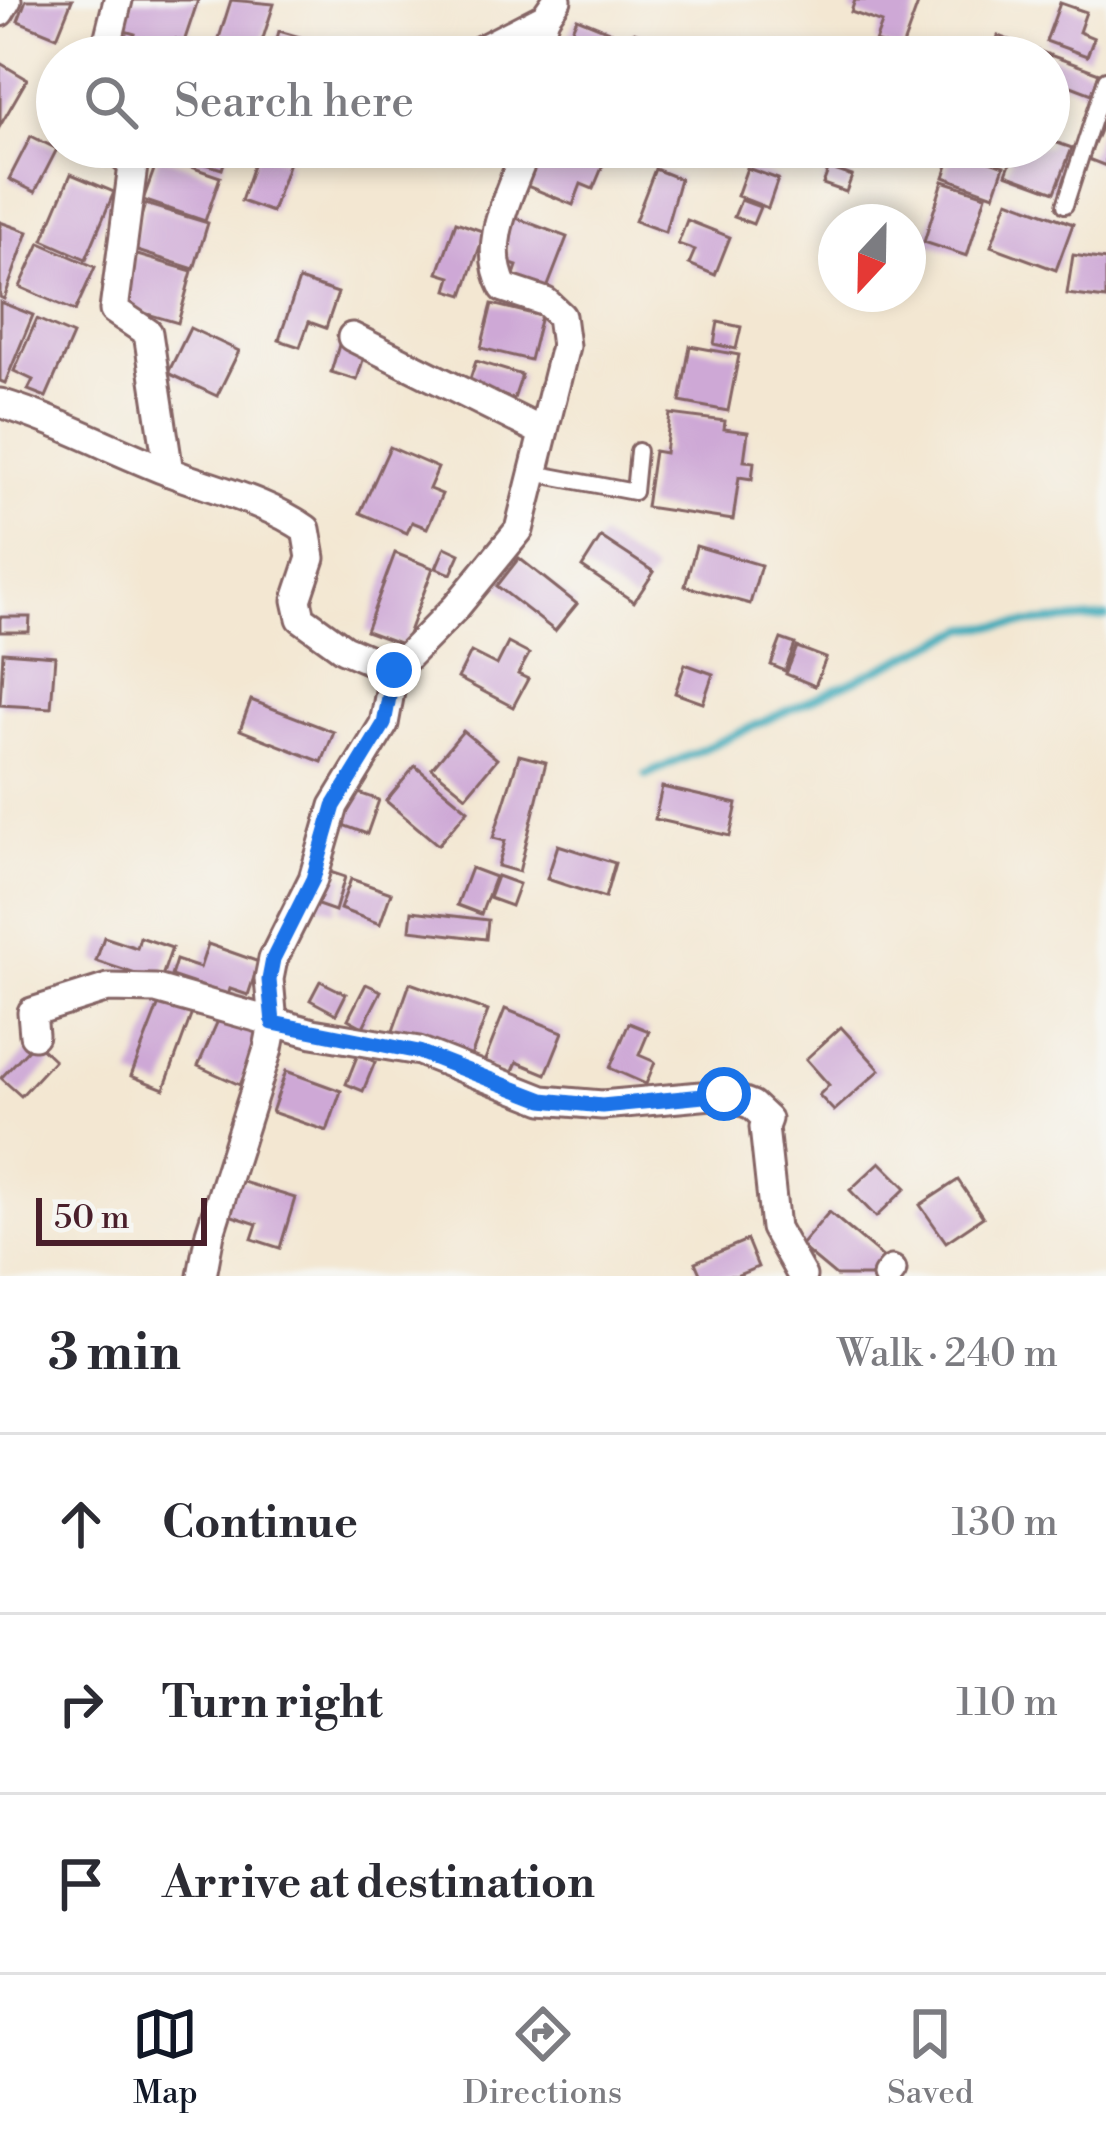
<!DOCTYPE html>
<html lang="en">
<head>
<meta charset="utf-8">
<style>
	body { margin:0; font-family:"Libre Bodoni",serif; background:#f7f7f7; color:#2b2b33 }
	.compass { position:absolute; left:818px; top:204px; width:108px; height:108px; border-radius:50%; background:#fff; box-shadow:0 6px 18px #0003; rotate:202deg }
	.scale { position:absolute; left:36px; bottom:30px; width:171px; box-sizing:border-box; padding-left:12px; border:6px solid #4a1f2b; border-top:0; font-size:33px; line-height:42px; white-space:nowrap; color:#4a1f2b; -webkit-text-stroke:9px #f6f6f2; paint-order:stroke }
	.stop { position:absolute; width:36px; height:36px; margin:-27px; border:9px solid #1a73e8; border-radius:50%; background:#fff }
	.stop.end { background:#1a73e8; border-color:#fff; box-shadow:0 3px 12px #0008 }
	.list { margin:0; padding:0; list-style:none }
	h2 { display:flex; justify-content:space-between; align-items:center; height:156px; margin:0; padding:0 48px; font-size:51px }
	h2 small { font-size:39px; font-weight:400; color:#7c7c81 }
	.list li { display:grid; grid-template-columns:78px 1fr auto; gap:36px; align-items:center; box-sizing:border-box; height:180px; padding:0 48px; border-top:3px solid #e1e1e2 }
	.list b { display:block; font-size:45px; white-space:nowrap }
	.list em { font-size:39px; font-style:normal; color:#7c7c81 }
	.icon { flex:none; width:66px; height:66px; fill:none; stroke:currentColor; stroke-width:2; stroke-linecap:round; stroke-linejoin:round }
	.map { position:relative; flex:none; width:1106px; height:1276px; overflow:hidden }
	.search { position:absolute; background:#fff; box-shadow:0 6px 18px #0003; left:36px; right:36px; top:36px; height:132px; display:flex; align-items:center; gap:30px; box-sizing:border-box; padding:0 42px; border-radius:66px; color:#7c7c81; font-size:45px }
	.sheet { height:696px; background:#fff }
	nav { display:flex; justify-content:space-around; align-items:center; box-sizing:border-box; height:168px; border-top:3px solid #e1e1e2; background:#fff; font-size:33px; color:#7c7c81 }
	nav a { display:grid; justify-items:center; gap:6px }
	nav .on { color:#111827 }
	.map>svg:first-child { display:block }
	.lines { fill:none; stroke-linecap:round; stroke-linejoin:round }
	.stream { stroke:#3baab9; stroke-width:8 }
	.building { fill:#cea8d6 }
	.service-casing { stroke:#856565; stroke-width:20 }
	.minor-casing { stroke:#856565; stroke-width:33 }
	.service { stroke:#fff; stroke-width:14 }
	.minor { stroke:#fff; stroke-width:27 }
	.route { stroke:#1a73e8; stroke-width:15 }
</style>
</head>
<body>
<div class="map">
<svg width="1106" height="1276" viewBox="0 0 1106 1276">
	<rect width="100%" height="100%" fill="#f6f6f2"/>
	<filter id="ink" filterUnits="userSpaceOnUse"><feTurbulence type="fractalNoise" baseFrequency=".00833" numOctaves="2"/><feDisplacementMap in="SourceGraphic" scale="24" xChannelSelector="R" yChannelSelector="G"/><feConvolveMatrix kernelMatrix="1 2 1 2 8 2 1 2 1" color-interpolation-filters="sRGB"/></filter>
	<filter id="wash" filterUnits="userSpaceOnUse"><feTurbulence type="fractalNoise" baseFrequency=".004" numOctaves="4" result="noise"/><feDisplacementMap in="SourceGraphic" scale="48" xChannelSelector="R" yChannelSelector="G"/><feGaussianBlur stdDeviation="2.7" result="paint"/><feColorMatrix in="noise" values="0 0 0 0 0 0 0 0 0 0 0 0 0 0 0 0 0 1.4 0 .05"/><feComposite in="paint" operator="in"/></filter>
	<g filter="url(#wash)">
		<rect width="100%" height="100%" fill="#f3e7d2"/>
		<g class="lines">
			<!-- stream -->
			<polyline class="stream" points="646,775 969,628 1106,617"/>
		</g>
		<g id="blocks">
			<!-- building -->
			<g class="building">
				<polygon points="26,0 72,0 57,37 18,21"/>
				<polygon points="131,0 198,0 184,42 176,39 170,57 146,57 148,50 131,45 135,34 121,30"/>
				<polygon points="231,0 274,4 257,57 213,57"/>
				<polygon points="855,0 906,0 918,4 901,51 875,42 882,23 851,12"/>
				<polygon points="1060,3 1086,12 1079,32 1094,38 1087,56 1046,41"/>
				<polygon points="577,18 614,33 604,57 560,57"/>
				<polygon points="279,31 328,45 325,57 272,57"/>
				<polygon points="634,32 682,52 680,57 624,57"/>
				<polygon points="998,36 1099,73 1092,94 1053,79 1049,90 1049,57 991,57"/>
				<polygon points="0,63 27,79 0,126"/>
				<polygon points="1106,116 1106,166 1088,159"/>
				<polygon points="31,136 57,149 35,192 9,179"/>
				<polygon points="1049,140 1072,148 1055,192 1006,174 1012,158 982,148 1049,147"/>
				<polygon points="174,147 229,147 222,169 172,153"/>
				<polygon points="544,147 581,147 606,158 593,189 581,184 573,205 527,186"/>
				<polygon points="954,148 1004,166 994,195 944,177"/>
				<polygon points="258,151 289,162 272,212 241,201"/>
				<polygon points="159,156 220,177 205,221 143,200"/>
				<polygon points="747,168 778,179 768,208 737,196"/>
				<polygon points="829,168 852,176 846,192 823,184"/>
				<polygon points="655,169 680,179 665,232 635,221"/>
				<polygon points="71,174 114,192 86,259 43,240"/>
				<polygon points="943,181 986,195 967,256 924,242"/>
				<polygon points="741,200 760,207 753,224 734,217"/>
				<polygon points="1008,200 1073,224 1056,270 991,246"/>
				<polygon points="145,204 208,223 194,269 131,249"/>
				<polygon points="511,216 567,237 546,291 513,278 517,266 505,262 510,247 501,243"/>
				<polygon points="687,220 730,237 715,275 689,264 695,250 678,244"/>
				<polygon points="0,222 28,232 4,299 0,297"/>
				<polygon points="456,222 485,232 463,295 447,290 451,277 438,273"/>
				<polygon points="40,243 95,267 75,311 20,287"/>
				<polygon points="134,254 192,271 178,323 120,306"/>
				<polygon points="1073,255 1106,260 1106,299 1067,294"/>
				<polygon points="299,280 338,293 326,328 309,322 300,347 279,340"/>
				<polygon points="0,302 33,315 5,383 0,381"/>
				<polygon points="492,304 541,316 530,360 481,348"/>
				<polygon points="37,319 73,335 46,397 28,390 33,380 14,371"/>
				<polygon points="718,322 741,327 736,349 714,344"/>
				<polygon points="190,328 239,351 217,396 168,373"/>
				<polygon points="339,345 365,353 357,380 331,372"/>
				<polygon points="690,346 739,355 728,411 680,402"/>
				<polygon points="476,361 522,375 514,399 468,385"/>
				<polygon points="670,414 725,421 724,429 748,432 744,461 754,462 752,479 739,477 733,520 646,507 654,451 665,453"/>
				<polygon points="390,447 438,468 429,489 442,494 427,528 412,522 407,533 360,513"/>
				<polygon points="601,537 654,572 634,602 582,567"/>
				<polygon points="696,546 761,565 750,604 685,586"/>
				<polygon points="445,547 460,554 451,574 436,568"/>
				<polygon points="395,553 433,568 404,645 366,631"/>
				<polygon points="519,558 577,604 555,631 497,586"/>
				<polygon points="0,617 30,617 29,632 0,632"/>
				<polygon points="781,639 795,644 785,671 771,665"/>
				<polygon points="508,643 529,654 518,674 528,679 513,707 458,678 471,652 497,665"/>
				<polygon points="797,647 826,658 815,686 786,674"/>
				<polygon points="3,652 55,656 51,708 0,705"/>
				<polygon points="685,664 713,674 703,703 675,693"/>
				<polygon points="251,700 334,732 322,762 240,730"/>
				<polygon points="463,731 497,759 466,796 432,768"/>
				<polygon points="519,755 546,762 519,872 498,866 505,841 493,838"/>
				<polygon points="415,766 468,810 438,845 386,801"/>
				<polygon points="662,787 737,804 730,836 655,819"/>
				<polygon points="353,791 379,800 367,834 340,824"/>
				<polygon points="558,845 615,863 605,898 547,879"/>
				<polygon points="471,868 495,877 481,914 457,905"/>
				<polygon points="327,871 345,877 335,911 315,904"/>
				<polygon points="497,876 519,884 511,906 489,898"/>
				<polygon points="351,879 391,893 380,924 340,909"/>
				<polygon points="412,911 488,920 486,939 410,930"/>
				<polygon points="104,937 137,948 140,937 172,948 160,982 96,961"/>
				<polygon points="208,944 259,962 248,995 230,989 228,995 171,976 176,960 200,968"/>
				<polygon points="320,981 346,994 336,1014 310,1000"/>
				<polygon points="410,983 488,1011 470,1059 393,1031"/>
				<polygon points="366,984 381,991 363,1027 348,1019"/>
				<polygon points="160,1001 192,1013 164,1089 131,1076"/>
				<polygon points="505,1009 563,1032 546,1074 517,1062 511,1076 483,1065"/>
				<polygon points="220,1016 262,1035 240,1085 198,1066"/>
				<polygon points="629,1023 649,1031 639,1055 655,1062 646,1084 610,1068"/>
				<polygon points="841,1027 880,1070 834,1111 819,1095 829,1085 806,1059"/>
				<polygon points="35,1042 54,1060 21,1096 1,1078"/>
				<polygon points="358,1054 375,1062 363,1091 346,1084"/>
				<polygon points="286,1071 341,1091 327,1131 272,1112"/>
				<polygon points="880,1162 906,1188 876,1217 850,1190"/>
				<polygon points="230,1178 295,1198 280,1248 252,1239 257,1224 220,1212"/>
				<polygon points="958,1180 983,1217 946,1242 920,1205"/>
				<polygon points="829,1212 885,1259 871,1276 836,1276 800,1246"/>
				<polygon points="747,1240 758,1267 736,1276 701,1276 695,1262"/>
			</g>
		</g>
	</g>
	<g filter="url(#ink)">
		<use href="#blocks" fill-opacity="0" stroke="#856565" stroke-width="3"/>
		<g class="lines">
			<defs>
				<g id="service">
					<polyline points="1065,205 1106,79"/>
					<polyline points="534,473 634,492 638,451"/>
				</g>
				<g id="minor">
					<polyline points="0,12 7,0"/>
					<polyline points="471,55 545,17 557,0"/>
					<polyline points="104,57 118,0"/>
					<polyline points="533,57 545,17"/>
					<polyline points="107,147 115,149 133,166 114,310 148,333 169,472"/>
					<polyline points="352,337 543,432"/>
					<path d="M0 403C58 421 111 449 167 471 215 490 264 500 306 529L311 558 297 600 301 618 344 649 394 670"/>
					<polyline points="34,1035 32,1012 108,988 156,989 313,1033 419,1051 543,1100 602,1105 723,1094 752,1105 767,1119 764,1127 775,1228 802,1276"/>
					<path d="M202 1276 210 1233 268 1049 273 1023 269 979 273 959 313 879 334 806 384 724 394 670 456 607 519 530 565 346 561 316 546 302 504 288C480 243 511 193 527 147"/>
					<polyline points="887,1276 892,1270"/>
				</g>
			</defs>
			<!-- service casing -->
			<use href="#service" class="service-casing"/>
			<!-- minor casing -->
			<use href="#minor" class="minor-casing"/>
			<!-- service -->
			<use href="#service" class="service"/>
			<!-- minor -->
			<use href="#minor" class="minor"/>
		</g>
	</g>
	<g class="lines" filter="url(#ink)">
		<!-- route -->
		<polyline class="route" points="394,670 384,724 334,806 313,879 273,959 269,980 273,1023 419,1052 543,1100 602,1106 724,1094"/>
	</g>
</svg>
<svg class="compass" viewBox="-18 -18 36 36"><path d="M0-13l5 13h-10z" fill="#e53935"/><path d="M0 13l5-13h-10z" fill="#7c7c81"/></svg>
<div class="scale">50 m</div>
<div class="stop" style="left:724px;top:1094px"></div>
<div class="stop end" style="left:394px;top:670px"></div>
<div class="search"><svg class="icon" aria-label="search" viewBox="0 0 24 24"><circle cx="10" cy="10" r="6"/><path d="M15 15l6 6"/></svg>Search here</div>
</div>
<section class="sheet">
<h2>3 min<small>Walk · 240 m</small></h2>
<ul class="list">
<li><svg class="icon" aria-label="ahead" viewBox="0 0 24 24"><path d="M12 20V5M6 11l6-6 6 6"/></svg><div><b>Continue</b></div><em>130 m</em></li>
<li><svg class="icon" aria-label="right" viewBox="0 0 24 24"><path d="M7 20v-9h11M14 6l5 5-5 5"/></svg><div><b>Turn right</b></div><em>110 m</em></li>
<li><svg class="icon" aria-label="arrive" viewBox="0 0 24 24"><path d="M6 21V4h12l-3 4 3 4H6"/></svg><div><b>Arrive at destination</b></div></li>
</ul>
</section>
<nav>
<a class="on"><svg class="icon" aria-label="map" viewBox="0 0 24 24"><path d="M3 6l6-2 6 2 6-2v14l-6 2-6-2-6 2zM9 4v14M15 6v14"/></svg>Map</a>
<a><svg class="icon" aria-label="directions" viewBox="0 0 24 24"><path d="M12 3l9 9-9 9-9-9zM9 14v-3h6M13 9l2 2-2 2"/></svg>Directions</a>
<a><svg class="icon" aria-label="saved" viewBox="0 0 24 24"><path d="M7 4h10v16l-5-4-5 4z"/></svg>Saved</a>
</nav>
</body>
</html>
